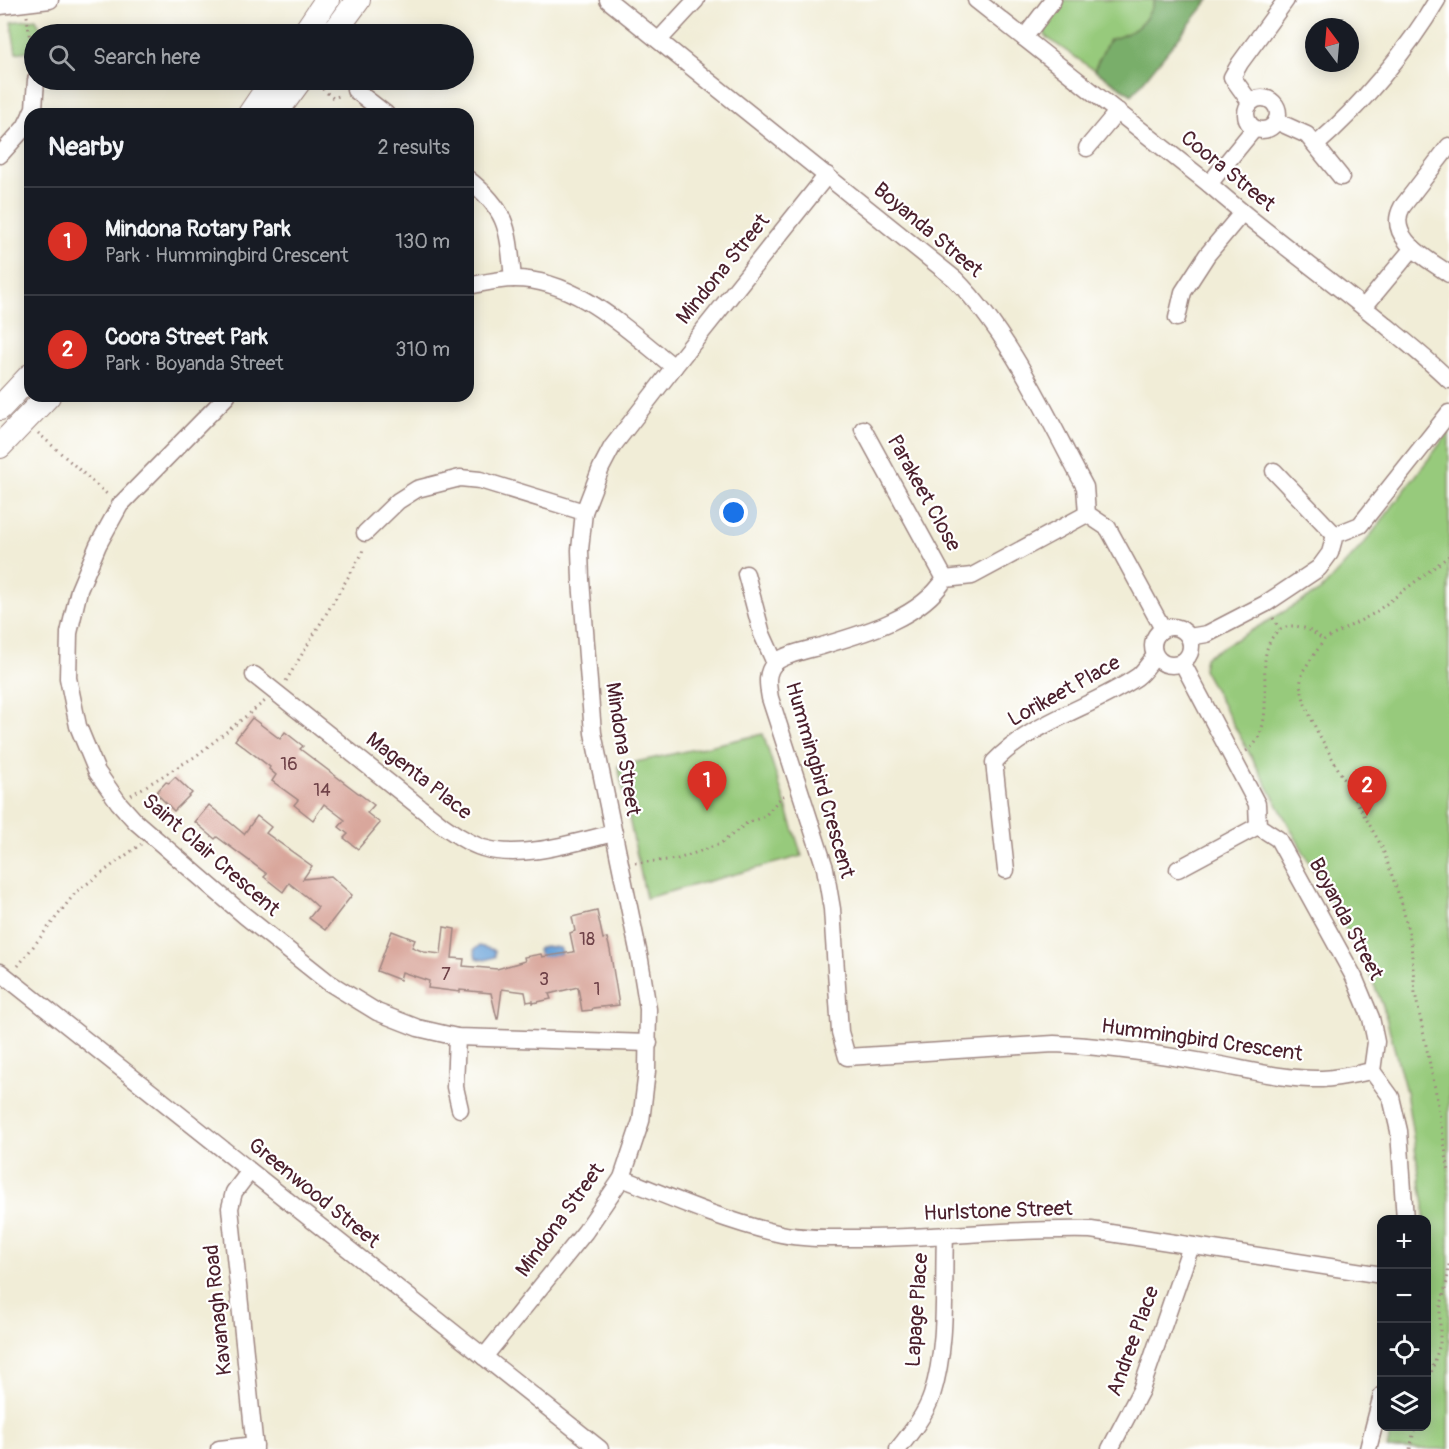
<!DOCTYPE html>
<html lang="en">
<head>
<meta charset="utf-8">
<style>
	body { margin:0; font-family:Pangolin,sans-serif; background:#20242c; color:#f1f3f6 }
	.controls { position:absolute; right:18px; bottom:18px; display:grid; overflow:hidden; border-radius:12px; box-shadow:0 3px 15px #0003 }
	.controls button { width:54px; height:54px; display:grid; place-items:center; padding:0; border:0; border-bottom:2px solid #363941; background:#171b24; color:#f1f3f6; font:30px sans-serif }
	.compass { position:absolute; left:1305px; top:18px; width:54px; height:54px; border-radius:50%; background:#171b24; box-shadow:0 3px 15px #0003; rotate:344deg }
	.you { position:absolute; left:734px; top:513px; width:21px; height:21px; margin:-15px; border:4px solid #fff; border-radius:50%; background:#1a73e8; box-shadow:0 0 0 9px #1a73e833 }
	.badge { display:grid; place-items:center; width:39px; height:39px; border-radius:50%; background:#d93025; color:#fff; font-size:20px; font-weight:700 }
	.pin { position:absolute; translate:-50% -50px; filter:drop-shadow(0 2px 3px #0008) }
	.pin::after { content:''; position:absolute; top:32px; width:21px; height:18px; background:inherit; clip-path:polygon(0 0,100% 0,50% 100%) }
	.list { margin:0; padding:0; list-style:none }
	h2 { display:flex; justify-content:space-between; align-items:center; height:78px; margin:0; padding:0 24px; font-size:26px }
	h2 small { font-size:20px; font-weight:400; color:#9ea1a6 }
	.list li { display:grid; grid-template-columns:39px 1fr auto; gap:18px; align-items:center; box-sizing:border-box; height:108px; padding:0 24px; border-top:2px solid #363941 }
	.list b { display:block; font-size:22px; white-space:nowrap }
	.list p { margin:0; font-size:20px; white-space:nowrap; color:#9ea1a6 }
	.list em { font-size:20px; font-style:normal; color:#9ea1a6 }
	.icon { flex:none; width:33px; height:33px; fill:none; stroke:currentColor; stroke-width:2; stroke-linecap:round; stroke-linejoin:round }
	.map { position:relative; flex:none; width:1449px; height:1449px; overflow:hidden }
	.search { position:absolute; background:#171b24; box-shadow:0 3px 15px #0003; left:24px; top:24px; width:450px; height:66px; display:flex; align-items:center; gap:15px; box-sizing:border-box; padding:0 21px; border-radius:33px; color:#9ea1a6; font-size:22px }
	.panel { position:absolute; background:#171b24; box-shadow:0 3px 15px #0003; left:24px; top:108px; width:450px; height:294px; border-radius:18px }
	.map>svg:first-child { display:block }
	.green { fill:#97ca7b; stroke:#707453; stroke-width:1.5 }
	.forest { fill:#79ae6b; stroke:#62664b; stroke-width:1.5 }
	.water { fill:#69a2d8; stroke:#5a6082; stroke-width:1.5 }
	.building { fill:#d9a79c }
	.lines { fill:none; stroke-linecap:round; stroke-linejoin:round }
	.minor-casing { stroke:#9e8681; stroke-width:19 }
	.highway-casing { stroke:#9e8681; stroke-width:26 }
	.path { stroke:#9e8681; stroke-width:3; stroke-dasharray:1.5 4.5; stroke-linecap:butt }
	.minor { stroke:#fff; stroke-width:16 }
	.highway { stroke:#fff; stroke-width:24 }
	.labels { text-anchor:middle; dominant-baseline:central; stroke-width:4.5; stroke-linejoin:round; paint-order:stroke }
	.number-label { font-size:18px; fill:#6e4147 }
	.street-label { font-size:21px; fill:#4a1f2b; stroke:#fff }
</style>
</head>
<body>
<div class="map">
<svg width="1449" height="1449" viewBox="0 0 1449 1449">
	<rect width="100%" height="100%" fill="#fff"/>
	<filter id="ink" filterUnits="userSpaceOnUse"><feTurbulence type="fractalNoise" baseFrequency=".0167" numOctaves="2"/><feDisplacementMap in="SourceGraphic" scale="12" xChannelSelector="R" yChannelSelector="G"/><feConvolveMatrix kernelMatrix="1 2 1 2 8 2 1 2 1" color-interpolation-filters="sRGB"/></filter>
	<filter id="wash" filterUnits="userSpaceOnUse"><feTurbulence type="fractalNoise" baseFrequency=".008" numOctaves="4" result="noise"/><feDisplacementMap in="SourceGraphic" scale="24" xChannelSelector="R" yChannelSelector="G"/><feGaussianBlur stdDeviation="1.35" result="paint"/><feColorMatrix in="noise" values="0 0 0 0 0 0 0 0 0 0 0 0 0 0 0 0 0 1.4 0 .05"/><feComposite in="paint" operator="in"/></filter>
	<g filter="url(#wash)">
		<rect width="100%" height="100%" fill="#f1edd7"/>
		<!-- green -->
		<g class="green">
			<path d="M1064 0H1155C1146 25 1134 33 1109 40L1094 70 1046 37 1043 25Z"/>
			<polygon points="36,19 44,34 34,34 34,50 16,53 11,22"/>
			<polygon points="1449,432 1449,1449 1387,1449 1392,1427 1426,1426 1426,1220 1424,1219 1424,1205 1406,1092 1383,1006 1365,964 1203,669 1205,657 1320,591 1367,540"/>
			<polygon points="763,734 802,856 646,898 618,766"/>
		</g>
		<!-- forest -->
		<path class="forest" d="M1155 0H1209L1132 95 1094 70 1109 40C1134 33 1146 25 1155 0Z"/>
		<!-- water -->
		<g class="water">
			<polygon points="479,946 495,950 495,957 485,960 476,958 474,950"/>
			<polygon points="545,946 560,948 561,954 542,958 538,951 539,948"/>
		</g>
		<g id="blocks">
			<!-- building -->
			<g class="building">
				<polygon points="252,718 280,739 285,732 303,746 300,749 374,805 367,813 380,823 358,849 344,838 348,834 339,827 345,820 324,804 313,820 294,805 298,800 272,781 276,775 269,769 270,767 235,740"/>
				<polygon points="175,777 192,793 174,811 156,793 166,782 169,783"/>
				<polygon points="209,805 244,834 257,816 271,827 266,833 312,866 303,879 331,876 352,895 325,930 309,918 318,907 308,898 289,883 283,892 264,877 267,874 217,837 215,839 195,822"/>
				<polygon points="597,911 603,939 607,938 610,950 619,1005 593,1008 592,1010 582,1011 578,987 549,994 551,999 533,1003 533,1001 527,1002 525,992 502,989 498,1019 497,1019 491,993 460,990 460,992 428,988 429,981 402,972 400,980 377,971 392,931 415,940 412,947 424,952 441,954 444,927 455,929 452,958 464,959 463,966 497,969 525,961 524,957 541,954 542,957 574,952 570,933 575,931 572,917"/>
			</g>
		</g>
	</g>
	<g filter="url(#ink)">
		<use href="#blocks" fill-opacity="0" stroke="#9e8681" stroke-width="1.5"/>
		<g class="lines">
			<defs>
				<g id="minor">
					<path d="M608 0 955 279C1011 335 1047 417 1085 487L1087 514 1108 528 1163 629"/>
					<path d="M976 0 1209 184C1268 236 1333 281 1394 332 1413 348 1432 363 1449 380"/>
					<polyline points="0,6 50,0"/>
					<polyline points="1024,38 1053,0"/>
					<polyline points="659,40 696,0"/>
					<polyline points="355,90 386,114"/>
					<circle cx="1262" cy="114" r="16"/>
					<polyline points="1250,102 1232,77 1240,63 1286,0"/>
					<polyline points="31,114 34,108 36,80"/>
					<polyline points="1276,121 1307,135 1341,177"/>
					<path d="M1316 145C1359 108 1408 50 1437 0"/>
					<path d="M1449 146 1402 207C1385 238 1428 259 1449 274"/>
					<polyline points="1087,148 1118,111"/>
					<polyline points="0,155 25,127 30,117"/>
					<path d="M468 179C509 212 508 229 513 279"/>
					<polyline points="1209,184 1254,129"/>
					<path d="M468 286C483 283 499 279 514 279 577 279 627 330 674 367"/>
					<polyline points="1364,307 1413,248"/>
					<polyline points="1177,318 1183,292 1207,255 1242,213"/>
					<polyline points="227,396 120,505 98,545 79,590 69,633 68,678 78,726 97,772 119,803 136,822 245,916 328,982 377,1012 418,1028 457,1037 649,1043"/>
					<polyline points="863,429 945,579"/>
					<polyline points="1274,471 1335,535"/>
					<path d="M1087 514 972 576 945 579C919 619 862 634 818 647 807 650 783 655 775 663 765 673 768 686 770 698L825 868 832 909 840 1032 847 1057 1054 1044C1105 1046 1158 1054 1209 1063 1246 1069 1284 1080 1322 1079 1339 1078 1356 1074 1372 1071"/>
					<polyline points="365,533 398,501 417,489 460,478 480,480 584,512"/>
					<polyline points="746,574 762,634 775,663"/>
					<circle cx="1172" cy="646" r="19"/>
					<polyline points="1189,637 1207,634 1265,604 1319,568 1330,553 1335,535 1360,525 1449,413"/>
					<polyline points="1182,662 1257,804 1258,826 1278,839 1354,977 1371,1018 1376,1042 1372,1071 1391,1097 1399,1131 1405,1220"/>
					<path d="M254 675 442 825C455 834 468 843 483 848 522 860 575 842 614 833"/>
					<polyline points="1178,869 1258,826"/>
					<path d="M1006 870 994 762C1033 721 1091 708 1137 677 1144 672 1149 663 1155 656"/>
					<polyline points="0,972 600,1449"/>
					<polyline points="457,1037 455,1087 460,1109"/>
					<polyline points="250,1171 234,1192 230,1208 255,1449"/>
					<path d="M622 1178C674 1199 727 1222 781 1234 804 1239 830 1238 854 1238 933 1239 1012 1228 1091 1230L1382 1275"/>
					<polyline points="484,1357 585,1232 622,1178 641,1121 647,1071 648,1009 640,960 593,733 581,580 580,550 584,512 601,468 612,447 674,367 827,175"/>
					<polyline points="219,1449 255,1445"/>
					<path d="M898 1449C910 1434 926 1414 932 1395 948 1344 943 1287 945 1235"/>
					<polyline points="1110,1449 1141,1390 1191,1246"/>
					<polyline points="1368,1449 1382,1395"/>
				</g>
				<g id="highway">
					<polyline points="304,34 327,0"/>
					<polyline points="333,34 358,0"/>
					<polyline points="250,114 273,80"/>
					<polyline points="275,114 300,80"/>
					<polyline points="0,408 30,376"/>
					<polyline points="0,446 48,396"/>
				</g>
			</defs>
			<!-- minor casing -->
			<use href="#minor" class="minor-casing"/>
			<!-- highway casing -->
			<use href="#highway" class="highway-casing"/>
			<!-- path -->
			<g class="path">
				<polyline points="27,16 31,49 34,61"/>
				<polyline points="318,85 333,98 342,95"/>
				<polyline points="38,433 109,496"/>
				<polyline points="1449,556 1373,614 1324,640 1303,671 1300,685 1305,704 1317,731 1382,847 1402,904 1411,944 1415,993 1436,1093 1449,1173"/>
				<polyline points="1273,618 1280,629"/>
				<polyline points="286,681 362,554 363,547"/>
				<path d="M1246 751C1273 736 1263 685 1265 660 1267 638 1280 620 1304 628 1311 630 1318 636 1324 640"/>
				<polyline points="131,795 196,756 265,701"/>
				<polyline points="635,863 678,859 720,844 747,823 765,816 781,797 786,795"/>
				<polyline points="18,966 76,892 141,844"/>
				<polyline points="1449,1220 1449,1228"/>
				<polyline points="1426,1389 1440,1344 1440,1309 1447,1281 1449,1264"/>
				<polyline points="1410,1449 1415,1426"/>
			</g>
			<!-- minor -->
			<use href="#minor" class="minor"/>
			<!-- highway -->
			<use href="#highway" class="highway"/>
		</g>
	</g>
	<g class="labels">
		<!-- number labels -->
		<g class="number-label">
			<text x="289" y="764">16</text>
			<text x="322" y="790">14</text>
			<text x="587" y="939">18</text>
			<text x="446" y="974">7</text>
			<text x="544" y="979">3</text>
			<text x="597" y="989">1</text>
		</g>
		<!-- street labels -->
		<g class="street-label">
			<text transform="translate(1228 171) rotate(39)">Coora Street</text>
			<text transform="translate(928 230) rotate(40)">Boyanda Street</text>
			<text transform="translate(723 269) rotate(-51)">Mindona Street</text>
			<text transform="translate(924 493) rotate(61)">Parakeet Close</text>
			<text transform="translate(1064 691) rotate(-29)">Lorikeet Place</text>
			<text transform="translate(623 749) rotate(81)">Mindona Street</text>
			<text transform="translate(419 776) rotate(38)">Magenta Place</text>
			<text transform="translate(820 780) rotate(74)">Hummingbird Crescent</text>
			<text transform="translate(211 855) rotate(41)">Saint Clair Crescent</text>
			<text transform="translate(1346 919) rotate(62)">Boyanda Street</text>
			<text transform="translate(1202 1040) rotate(8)">Hummingbird Crescent</text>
			<text transform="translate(314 1193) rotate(39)">Greenwood Street</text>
			<text transform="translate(998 1211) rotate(-2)">Hurlstone Street</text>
			<text transform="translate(560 1220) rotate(-54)">Mindona Street</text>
			<text transform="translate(218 1310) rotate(-96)">Kavanagh Road</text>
			<text transform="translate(917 1310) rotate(-86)">Lapage Place</text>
			<text transform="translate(1133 1341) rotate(-70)">Andree Place</text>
		</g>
	</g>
</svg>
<div class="controls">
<button>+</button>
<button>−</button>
<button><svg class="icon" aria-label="locate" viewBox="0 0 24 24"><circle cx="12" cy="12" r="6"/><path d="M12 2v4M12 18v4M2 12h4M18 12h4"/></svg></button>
<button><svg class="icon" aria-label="layers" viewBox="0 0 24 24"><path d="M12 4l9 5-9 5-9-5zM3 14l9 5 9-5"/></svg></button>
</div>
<svg class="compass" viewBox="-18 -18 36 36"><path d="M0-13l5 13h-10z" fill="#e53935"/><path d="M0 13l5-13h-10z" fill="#9ea1a6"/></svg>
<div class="you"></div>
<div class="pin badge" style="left:707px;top:811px">1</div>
<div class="pin badge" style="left:1367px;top:816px">2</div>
<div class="search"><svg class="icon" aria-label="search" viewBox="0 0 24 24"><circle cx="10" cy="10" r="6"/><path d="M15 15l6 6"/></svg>Search here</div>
<section class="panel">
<h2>Nearby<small>2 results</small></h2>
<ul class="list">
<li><span class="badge">1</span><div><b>Mindona Rotary Park</b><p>Park · Hummingbird Crescent</p></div><em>130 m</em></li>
<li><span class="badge">2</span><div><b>Coora Street Park</b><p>Park · Boyanda Street</p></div><em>310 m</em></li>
</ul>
</section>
</div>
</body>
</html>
